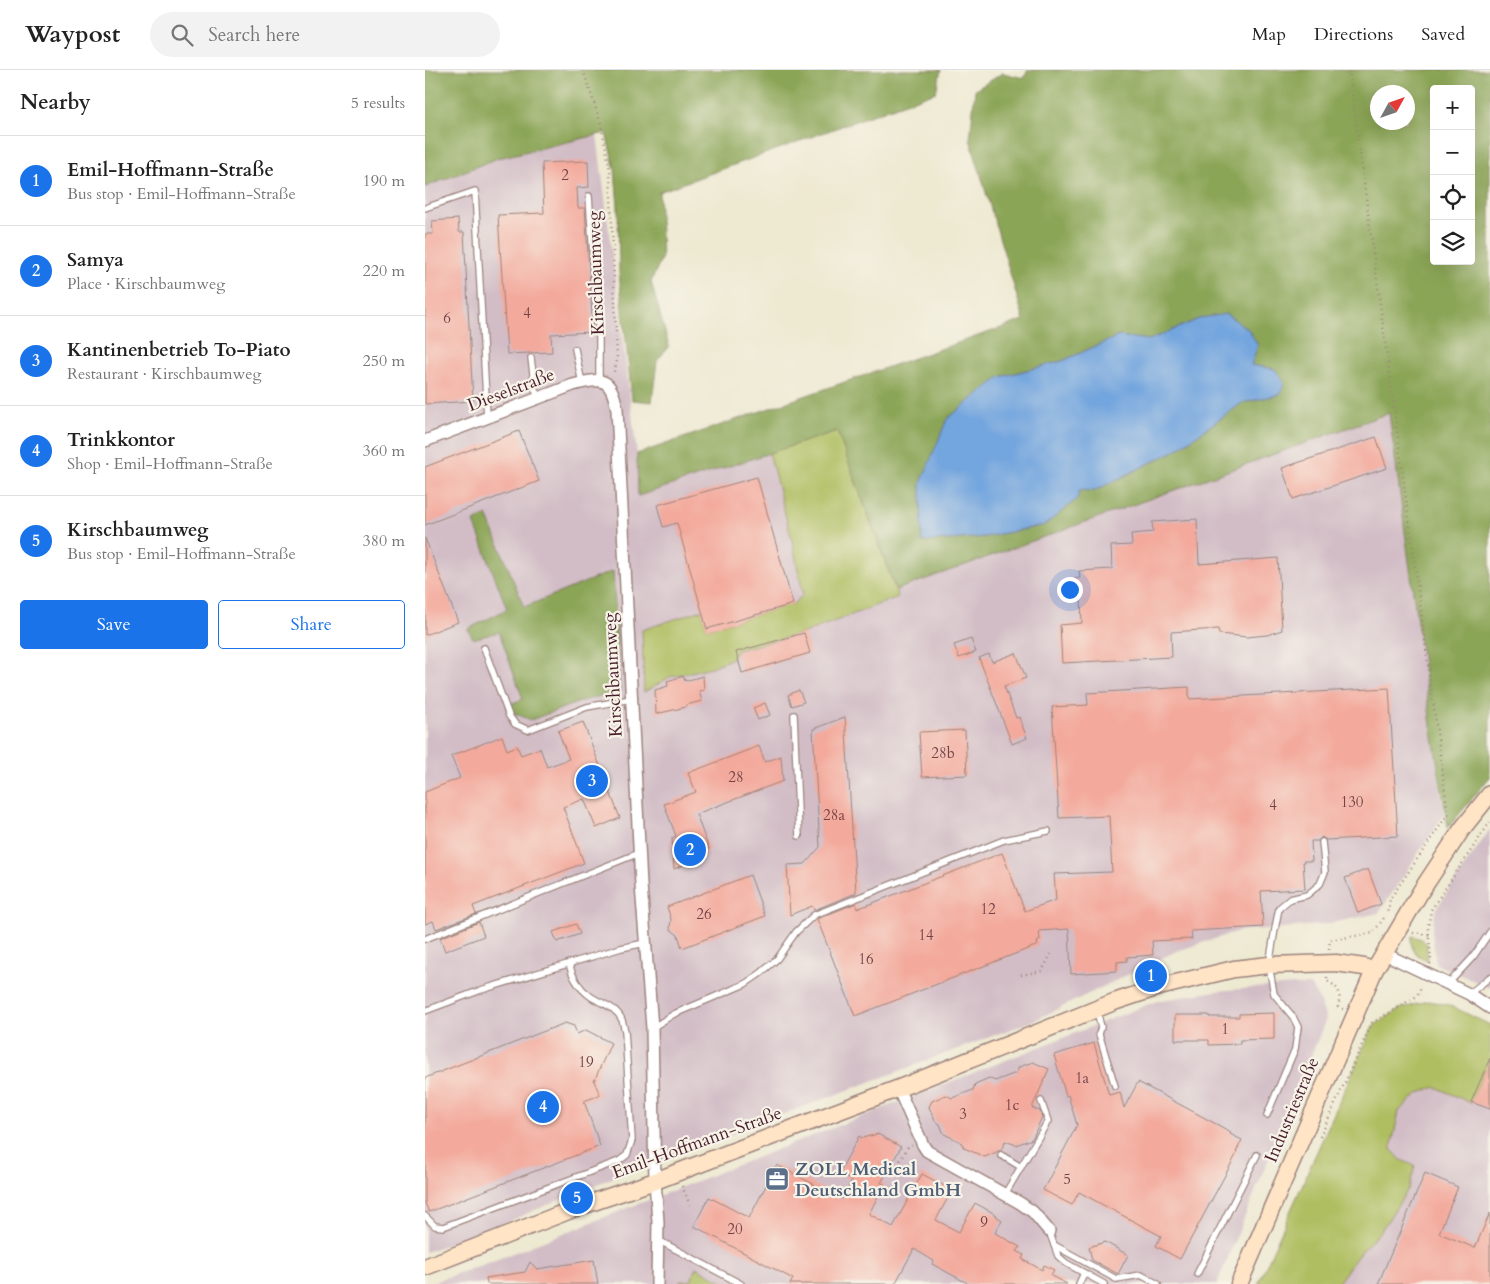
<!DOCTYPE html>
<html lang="en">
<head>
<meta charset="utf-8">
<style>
	body { margin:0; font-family:Cardo,serif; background:#f2f2f2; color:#222 }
	.controls { position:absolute; right:15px; top:15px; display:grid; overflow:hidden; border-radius:5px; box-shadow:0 5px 20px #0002 }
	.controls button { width:45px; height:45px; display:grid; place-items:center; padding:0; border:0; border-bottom:1px solid #e0e0e0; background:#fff; color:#222; font:25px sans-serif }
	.compass { position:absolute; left:945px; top:15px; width:45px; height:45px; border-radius:50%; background:#fff; box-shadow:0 5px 20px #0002; rotate:50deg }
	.you { position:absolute; left:644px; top:519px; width:18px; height:18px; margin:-12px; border:4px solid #fff; border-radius:50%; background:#1a73e8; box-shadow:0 0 0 8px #1a73e833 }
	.badge { display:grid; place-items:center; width:32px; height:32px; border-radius:50%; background:#1a73e8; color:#fff; font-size:16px; font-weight:700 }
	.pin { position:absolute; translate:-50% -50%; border:2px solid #fff; box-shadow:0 1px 5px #0006 }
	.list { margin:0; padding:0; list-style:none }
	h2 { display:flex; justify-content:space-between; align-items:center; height:65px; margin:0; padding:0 20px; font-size:21px }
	h2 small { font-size:16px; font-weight:400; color:#767676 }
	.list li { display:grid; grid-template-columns:32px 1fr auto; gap:15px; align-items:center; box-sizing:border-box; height:90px; padding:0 20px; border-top:1px solid #e0e0e0 }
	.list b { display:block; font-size:19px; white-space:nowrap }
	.list p { margin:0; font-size:16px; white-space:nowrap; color:#767676 }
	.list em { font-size:16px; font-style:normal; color:#767676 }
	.actions { display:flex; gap:10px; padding:15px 20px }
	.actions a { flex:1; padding:11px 0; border:1px solid #1a73e8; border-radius:5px; text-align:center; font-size:18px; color:#1a73e8 }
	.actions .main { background:#1a73e8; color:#fff }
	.icon { flex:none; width:28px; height:28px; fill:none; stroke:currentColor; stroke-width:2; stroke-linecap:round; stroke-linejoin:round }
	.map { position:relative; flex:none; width:1065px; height:1214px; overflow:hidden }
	header { display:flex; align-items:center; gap:30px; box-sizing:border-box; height:70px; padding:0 25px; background:#fff; border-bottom:1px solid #e0e0e0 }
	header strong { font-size:24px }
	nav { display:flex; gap:28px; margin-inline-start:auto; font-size:18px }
	.search { width:350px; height:45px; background:#f2f2f2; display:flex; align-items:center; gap:12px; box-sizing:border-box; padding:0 18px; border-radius:28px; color:#767676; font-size:19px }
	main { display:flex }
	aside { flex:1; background:#fff }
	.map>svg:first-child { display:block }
	.industrial { fill:#d2bdc6 }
	.green { fill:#afbe60; stroke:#7c6e46 }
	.forest { fill:#8ba556; stroke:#6a6240; fill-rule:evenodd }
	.water { fill:#73a5de; stroke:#5e6284 }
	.building { fill:#f3a99b }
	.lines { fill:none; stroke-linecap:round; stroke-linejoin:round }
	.lane-casing { stroke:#9c847e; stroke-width:8 }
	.street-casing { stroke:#9c847e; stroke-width:14 }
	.secondary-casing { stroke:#9c847e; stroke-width:19 }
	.path { stroke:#9c847e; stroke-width:2.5; stroke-dasharray:1 4; stroke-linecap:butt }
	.lane { stroke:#fff; stroke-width:5.5 }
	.street { stroke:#fff; stroke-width:11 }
	.secondary { stroke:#ffe4c6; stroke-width:16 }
	.labels { text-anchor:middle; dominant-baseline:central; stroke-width:4.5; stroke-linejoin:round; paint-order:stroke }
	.number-label { font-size:15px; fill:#744247 }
	.street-label { font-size:18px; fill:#4a1f2b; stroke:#f7f3e8 }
	.service-label { font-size:18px; font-weight:bold; fill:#4e5e75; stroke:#f7f3e8; text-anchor:start }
</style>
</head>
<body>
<header>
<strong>Waypost</strong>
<div class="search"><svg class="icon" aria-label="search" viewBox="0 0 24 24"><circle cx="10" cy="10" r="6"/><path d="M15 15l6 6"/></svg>Search here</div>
<nav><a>Map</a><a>Directions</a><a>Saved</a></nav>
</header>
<main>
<aside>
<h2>Nearby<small>5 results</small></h2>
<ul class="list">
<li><span class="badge">1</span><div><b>Emil-Hoffmann-Straße</b><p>Bus stop · Emil-Hoffmann-Straße</p></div><em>190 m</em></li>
<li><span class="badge">2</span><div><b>Samya</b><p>Place · Kirschbaumweg</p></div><em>220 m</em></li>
<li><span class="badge">3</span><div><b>Kantinenbetrieb To-Piato</b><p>Restaurant · Kirschbaumweg</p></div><em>250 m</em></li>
<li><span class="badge">4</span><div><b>Trinkkontor</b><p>Shop · Emil-Hoffmann-Straße</p></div><em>360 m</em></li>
<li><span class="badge">5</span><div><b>Kirschbaumweg</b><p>Bus stop · Emil-Hoffmann-Straße</p></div><em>380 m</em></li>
</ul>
<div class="actions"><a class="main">Save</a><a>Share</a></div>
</aside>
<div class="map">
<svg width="1065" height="1214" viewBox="0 0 1065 1214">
	<rect width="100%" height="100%" fill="#f7f3e8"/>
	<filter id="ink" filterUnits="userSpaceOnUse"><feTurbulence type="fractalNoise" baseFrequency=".02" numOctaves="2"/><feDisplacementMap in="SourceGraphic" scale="10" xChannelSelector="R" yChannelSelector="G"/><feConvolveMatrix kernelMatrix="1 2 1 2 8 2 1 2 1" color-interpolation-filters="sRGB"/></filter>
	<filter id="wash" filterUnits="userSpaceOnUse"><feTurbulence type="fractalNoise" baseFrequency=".0096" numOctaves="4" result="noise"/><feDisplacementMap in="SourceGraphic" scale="20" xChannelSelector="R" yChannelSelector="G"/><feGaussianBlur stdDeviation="1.12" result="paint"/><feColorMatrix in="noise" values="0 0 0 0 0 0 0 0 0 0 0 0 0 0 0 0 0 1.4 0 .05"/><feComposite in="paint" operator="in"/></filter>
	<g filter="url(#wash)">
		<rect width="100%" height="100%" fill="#eee9d1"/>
		<!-- industrial -->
		<g class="industrial">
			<polygon points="172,65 212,384 213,426 412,361 471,520 964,342 1006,655 1019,744 954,843 896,855 814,861 749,882 608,951 252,1084 206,1100 55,1163 0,1182 0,117 73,88"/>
			<polygon points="1065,759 1065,918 1011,894 1007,860 1009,847 1013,836"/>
			<polygon points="868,915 885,915 895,931 901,949 792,1214 3,1214 65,1192 732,931 791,921"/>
			<polygon points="1003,931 1024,935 1065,955 1065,1214 836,1214 992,934"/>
		</g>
		<!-- green -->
		<g class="green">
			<polygon points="412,361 473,527 379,563 312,580 306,589 286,597 245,607 219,622 217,560 277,540 282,559 368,534 378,525 368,474 344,383"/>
			<path d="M987 866 997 869 1002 874V890C991 886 984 878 987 866Z"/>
			<polygon points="1003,931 1024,935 1065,955 1065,1001 1060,999 1046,1033 1011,1017 994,1023 974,1041 966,1079 976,1090 990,1096 984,1118 957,1159 934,1184 912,1214 833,1214 948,956 975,939"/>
			<polygon points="271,1197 302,1214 254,1214 255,1211 266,1211"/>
		</g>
		<!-- forest -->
		<g class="forest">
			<polygon points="0,0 516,0 511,22 234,122 237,187 226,212 244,276 232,291 227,332 207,330 194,203 193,137 190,100 181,63 73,88 0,117"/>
			<path d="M603 0H1065V707L1023 758 1006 655 964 343 471 520 412 361 213 426 212 384 599 250 545 69 550 20 578 3 599 8ZM1009 19H1046V191H1009ZM952 22H982V52H952ZM776 248 826 295 850 299 856 324 817 333 751 380 669 421 655 420 620 455 560 467 497 472 575 307 637 291 694 266 724 270Z"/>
			<polygon points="62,445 99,537 188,501 195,621 157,631 106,650 89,643 85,634 98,629 74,562 48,569 43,559 82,539 49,452"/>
		</g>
		<!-- water -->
		<polygon class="water" points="801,244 823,259 833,275 826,295 850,299 859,312 856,324 817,333 751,380 669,421 655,420 652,429 620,455 560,467 497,472 496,413 522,349 575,307 637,291 694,266 724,270 776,248"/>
		<g id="blocks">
			<!-- building -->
			<g class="building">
				<polygon points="163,91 164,117 152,118 153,138 160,138 168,262 126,264 127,282 82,284 73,145 119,143 117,93"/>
				<polygon points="33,149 34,162 39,162 48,331 0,334 0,164 8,164 7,151"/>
				<polygon points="94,361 114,411 0,455 0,397"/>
				<polygon points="951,367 962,398 868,429 857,398"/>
				<polygon points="332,407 368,534 282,559 252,453 238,457 232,435"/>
				<polygon points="772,449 774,494 853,488 857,560 842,565 822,567 794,564 793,559 746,562 747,587 637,593 635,555 657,553 656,529 645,530 643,509 655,508 654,501 687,499 686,476 707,475 706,464 728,462 727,452"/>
				<polygon points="0,468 33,552 0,565"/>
				<polygon points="379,563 385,583 317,603 311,582"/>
				<polygon points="546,569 551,582 534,588 529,575"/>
				<polygon points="591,583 601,608 579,616 591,648 594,647 602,668 587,674 554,588 564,584 567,592"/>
				<polygon points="258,606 260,611 278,606 279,620 274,621 277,631 261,635 261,637 231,644 230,620 243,616 242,611"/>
				<polygon points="764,617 764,629 964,618 973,766 901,770 897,767 893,771 886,771 887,791 878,791 880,819 836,821 838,857 766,861 767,869 727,871 728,885 702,887 702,891 692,892 692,901 646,904 644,859 614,861 615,870 612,872 613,875 430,946 392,849 431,833 432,839 577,783 600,841 631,830 629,804 687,802 684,746 634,748 627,637 663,635 662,623"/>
				<polygon points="374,620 379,632 367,636 363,625"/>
				<polygon points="340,633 345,645 333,650 328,638"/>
				<polygon points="420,647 431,823 389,840 387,836 365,845 362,795 380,794 395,777 388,659"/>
				<polygon points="158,652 195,748 171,758 159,729 138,737 159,793 48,836 51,844 11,859 8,851 0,854 0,722 35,708 26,686 77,666 82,680 92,676 96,685 115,678 122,697 144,689 133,661"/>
				<polygon points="540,660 542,705 497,707 494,662"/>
				<polygon points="334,676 340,692 356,686 358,711 271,744 284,779 280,780 282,786 249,799 247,768 251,766 239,734 271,722 263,703"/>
				<polygon points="943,799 956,834 933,843 920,808"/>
				<polygon points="325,805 340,846 257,878 253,865 245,859 246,849 242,837"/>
				<polygon points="54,852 59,866 20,881 15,868"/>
				<polygon points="151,854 155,864 132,872 128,862"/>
				<polygon points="849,943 849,969 815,970 815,974 784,975 784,970 750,970 750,945 784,945 784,947 814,947 814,944"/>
				<polygon points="140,953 149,956 152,964 161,960 186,973 169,1011 175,1025 159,1031 175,1076 4,1142 0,1133 0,1008"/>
				<polygon points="669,973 684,1025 695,1022 699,1038 713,1012 806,1062 805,1064 817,1070 811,1082 812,1083 755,1189 731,1176 736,1166 654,1122 647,1135 618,1120 652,1055 643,1025 641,1026 629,985"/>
				<polygon points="1065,988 1065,1039 1046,1032"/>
				<polygon points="608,992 624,999 607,1038 615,1041 617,1047 607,1069 591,1075 580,1071 576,1080 560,1087 539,1078 536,1072 519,1064 515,1054 510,1051 504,1037 507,1031 521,1025 527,1028 548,1020 550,1014 564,1008 570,1011 591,1003 594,997"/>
				<polygon points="453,1064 476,1077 456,1113 459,1114 444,1144 468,1157 497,1104 527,1120 511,1150 534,1162 550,1133 572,1145 571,1146 577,1150 570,1163 595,1177 592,1181 599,1185 597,1189 617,1200 619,1195 629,1200 626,1205 642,1214 544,1214 507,1194 509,1191 489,1179 470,1214 365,1214 368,1209 269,1156 284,1127 324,1148 352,1095 417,1129 427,1110 414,1103 434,1066 437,1068"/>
				<polygon points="1000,1103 1033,1117 1014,1163 1050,1178 1065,1143 1065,1214 953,1214"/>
				<polygon points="680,1172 703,1185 693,1204 667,1190 664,1177"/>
				<polygon points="169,1190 173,1214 62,1214 61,1208 100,1202 105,1192 112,1199"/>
			</g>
		</g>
	</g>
	<g filter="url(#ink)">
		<use href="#blocks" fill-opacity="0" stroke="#9c847e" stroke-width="1"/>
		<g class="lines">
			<defs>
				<g id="lane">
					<polyline points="164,126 174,268 174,311"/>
					<polyline points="0,138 50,121 62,347"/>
					<polyline points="150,279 157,313"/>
					<polyline points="106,288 110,320 114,328"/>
					<polyline points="59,578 84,646 90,654 103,660 162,637 206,629"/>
					<polyline points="369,645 374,766"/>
					<polyline points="0,869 214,783"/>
					<polyline points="1023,914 1048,887 1065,862"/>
					<polyline points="1044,924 1065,907"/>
					<polyline points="0,941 56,920 196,878 220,873"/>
					<polyline points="672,941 676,957 674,964 690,1016"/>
					<polyline points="227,958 249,944 320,914 336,903 352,889 371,862 389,845 579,770 623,761"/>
					<polyline points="842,1045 870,979 873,957 868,947 849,924 844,895 850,859 854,838 865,829 882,825 895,814 900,802 897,772"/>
					<polyline points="576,1085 596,1097"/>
					<polyline points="580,1124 623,1051 616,1031"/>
					<path d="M0 1146 10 1156 18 1157 194 1091 202 1085 207 1070 200 961C199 958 198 953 197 950 191 936 176 934 165 926 154 918 147 907 144 893"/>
					<polyline points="624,1161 633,1186 641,1193 679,1214"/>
					<polyline points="233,1170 316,1214"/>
					<polyline points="629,1175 691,1209 716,1205 733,1214"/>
					<polyline points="772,1204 832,1085"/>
					<polyline points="654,1214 659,1203"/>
				</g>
				<g id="street">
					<path d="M0 371 148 315C177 307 186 307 192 339L216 815 227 958 230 1111 233 1152 232 1214"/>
					<polyline points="958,883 1044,924 1065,938"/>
					<polyline points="473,1018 498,1075 502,1081 595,1133 608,1142 624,1161"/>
				</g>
				<g id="secondary">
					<polyline points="0,1197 151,1138 230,1111 340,1069 477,1017 689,932 734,917 809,899 844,895 911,893 939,897 949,901"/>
					<polyline points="814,1214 949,901 996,821 1037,759 1065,724"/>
				</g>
			</defs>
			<!-- lane casing -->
			<use href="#lane" class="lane-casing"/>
			<!-- street casing -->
			<use href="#street" class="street-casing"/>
			<!-- secondary casing -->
			<use href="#secondary" class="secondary-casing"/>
			<!-- path -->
			<g class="path">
				<polyline points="158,0 176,54 185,100 192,291 188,305"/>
				<polyline points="924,0 1023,744 965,829 964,837 961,845"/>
				<polyline points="988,863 1004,865"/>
				<polyline points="904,879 905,870 948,863 961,845"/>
				<polyline points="1005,894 1006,890 1003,857 1006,840 1065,752"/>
				<polyline points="596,905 617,901 626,884"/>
				<path d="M902 907V911C915 918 916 923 913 937L918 939"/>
				<polyline points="895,1067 947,953 992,926 997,915"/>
				<polyline points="465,1097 470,1099 483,1077 487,1075"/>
				<polyline points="257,1116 265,1135"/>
			</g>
			<!-- lane -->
			<use href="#lane" class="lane"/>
			<!-- street -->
			<use href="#street" class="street"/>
			<!-- secondary -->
			<use href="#secondary" class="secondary"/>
		</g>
	</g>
	<!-- icons -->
	<defs>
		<symbol id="office-square" viewBox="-11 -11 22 22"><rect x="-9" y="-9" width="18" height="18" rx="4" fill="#5c6f8a" stroke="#f7f3e8"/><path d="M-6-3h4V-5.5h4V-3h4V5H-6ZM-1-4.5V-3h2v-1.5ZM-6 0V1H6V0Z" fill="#fff"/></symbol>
	</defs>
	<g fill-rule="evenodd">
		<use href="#office-square" x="338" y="1095" width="28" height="28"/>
	</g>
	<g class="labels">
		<!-- number labels -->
		<g class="number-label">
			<text x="140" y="105">2</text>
			<text x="102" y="243">4</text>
			<text x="22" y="248">6</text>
			<text x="518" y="683">28b</text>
			<text x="311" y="707">28</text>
			<text x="927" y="732">130</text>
			<text x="848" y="735">4</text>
			<text x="409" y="745">28a</text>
			<text x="563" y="839">12</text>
			<text x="279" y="844">26</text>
			<text x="501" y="865">14</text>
			<text x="441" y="889">16</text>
			<text x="800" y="959">1</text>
			<text x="161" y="992">19</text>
			<text x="657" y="1008">1a</text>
			<text x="587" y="1035">1c</text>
			<text x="538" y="1044">3</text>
			<text x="642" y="1109">5</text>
			<text x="559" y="1152">9</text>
			<text x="310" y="1159">20</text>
		</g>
		<!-- street labels -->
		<g class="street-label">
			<text transform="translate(171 203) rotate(-92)">Kirschbaumweg</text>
			<text transform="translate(86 320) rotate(-21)">Dieselstraße</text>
			<text transform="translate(188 605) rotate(-93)">Kirschbaumweg</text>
			<text transform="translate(867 1040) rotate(-67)">Industriestraße</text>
			<text transform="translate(272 1073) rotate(-20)">Emil-Hoffmann-Straße</text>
		</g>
		<!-- service labels -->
		<g class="service-label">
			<text x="370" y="1099">ZOLL Medical<tspan x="370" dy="21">Deutschland GmbH</tspan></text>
		</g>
	</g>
</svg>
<div class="controls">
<button>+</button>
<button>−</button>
<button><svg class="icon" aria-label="locate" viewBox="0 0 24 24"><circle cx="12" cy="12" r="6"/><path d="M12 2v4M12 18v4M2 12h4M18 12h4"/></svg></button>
<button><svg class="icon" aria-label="layers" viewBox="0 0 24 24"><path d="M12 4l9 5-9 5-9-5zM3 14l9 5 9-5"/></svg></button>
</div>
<svg class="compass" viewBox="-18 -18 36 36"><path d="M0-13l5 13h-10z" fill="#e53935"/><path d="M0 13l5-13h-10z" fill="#767676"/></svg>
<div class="you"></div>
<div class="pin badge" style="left:726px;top:906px">1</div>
<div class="pin badge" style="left:265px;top:780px">2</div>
<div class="pin badge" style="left:167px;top:711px">3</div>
<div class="pin badge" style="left:118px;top:1037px">4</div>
<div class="pin badge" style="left:152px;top:1128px">5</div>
</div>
</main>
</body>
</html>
